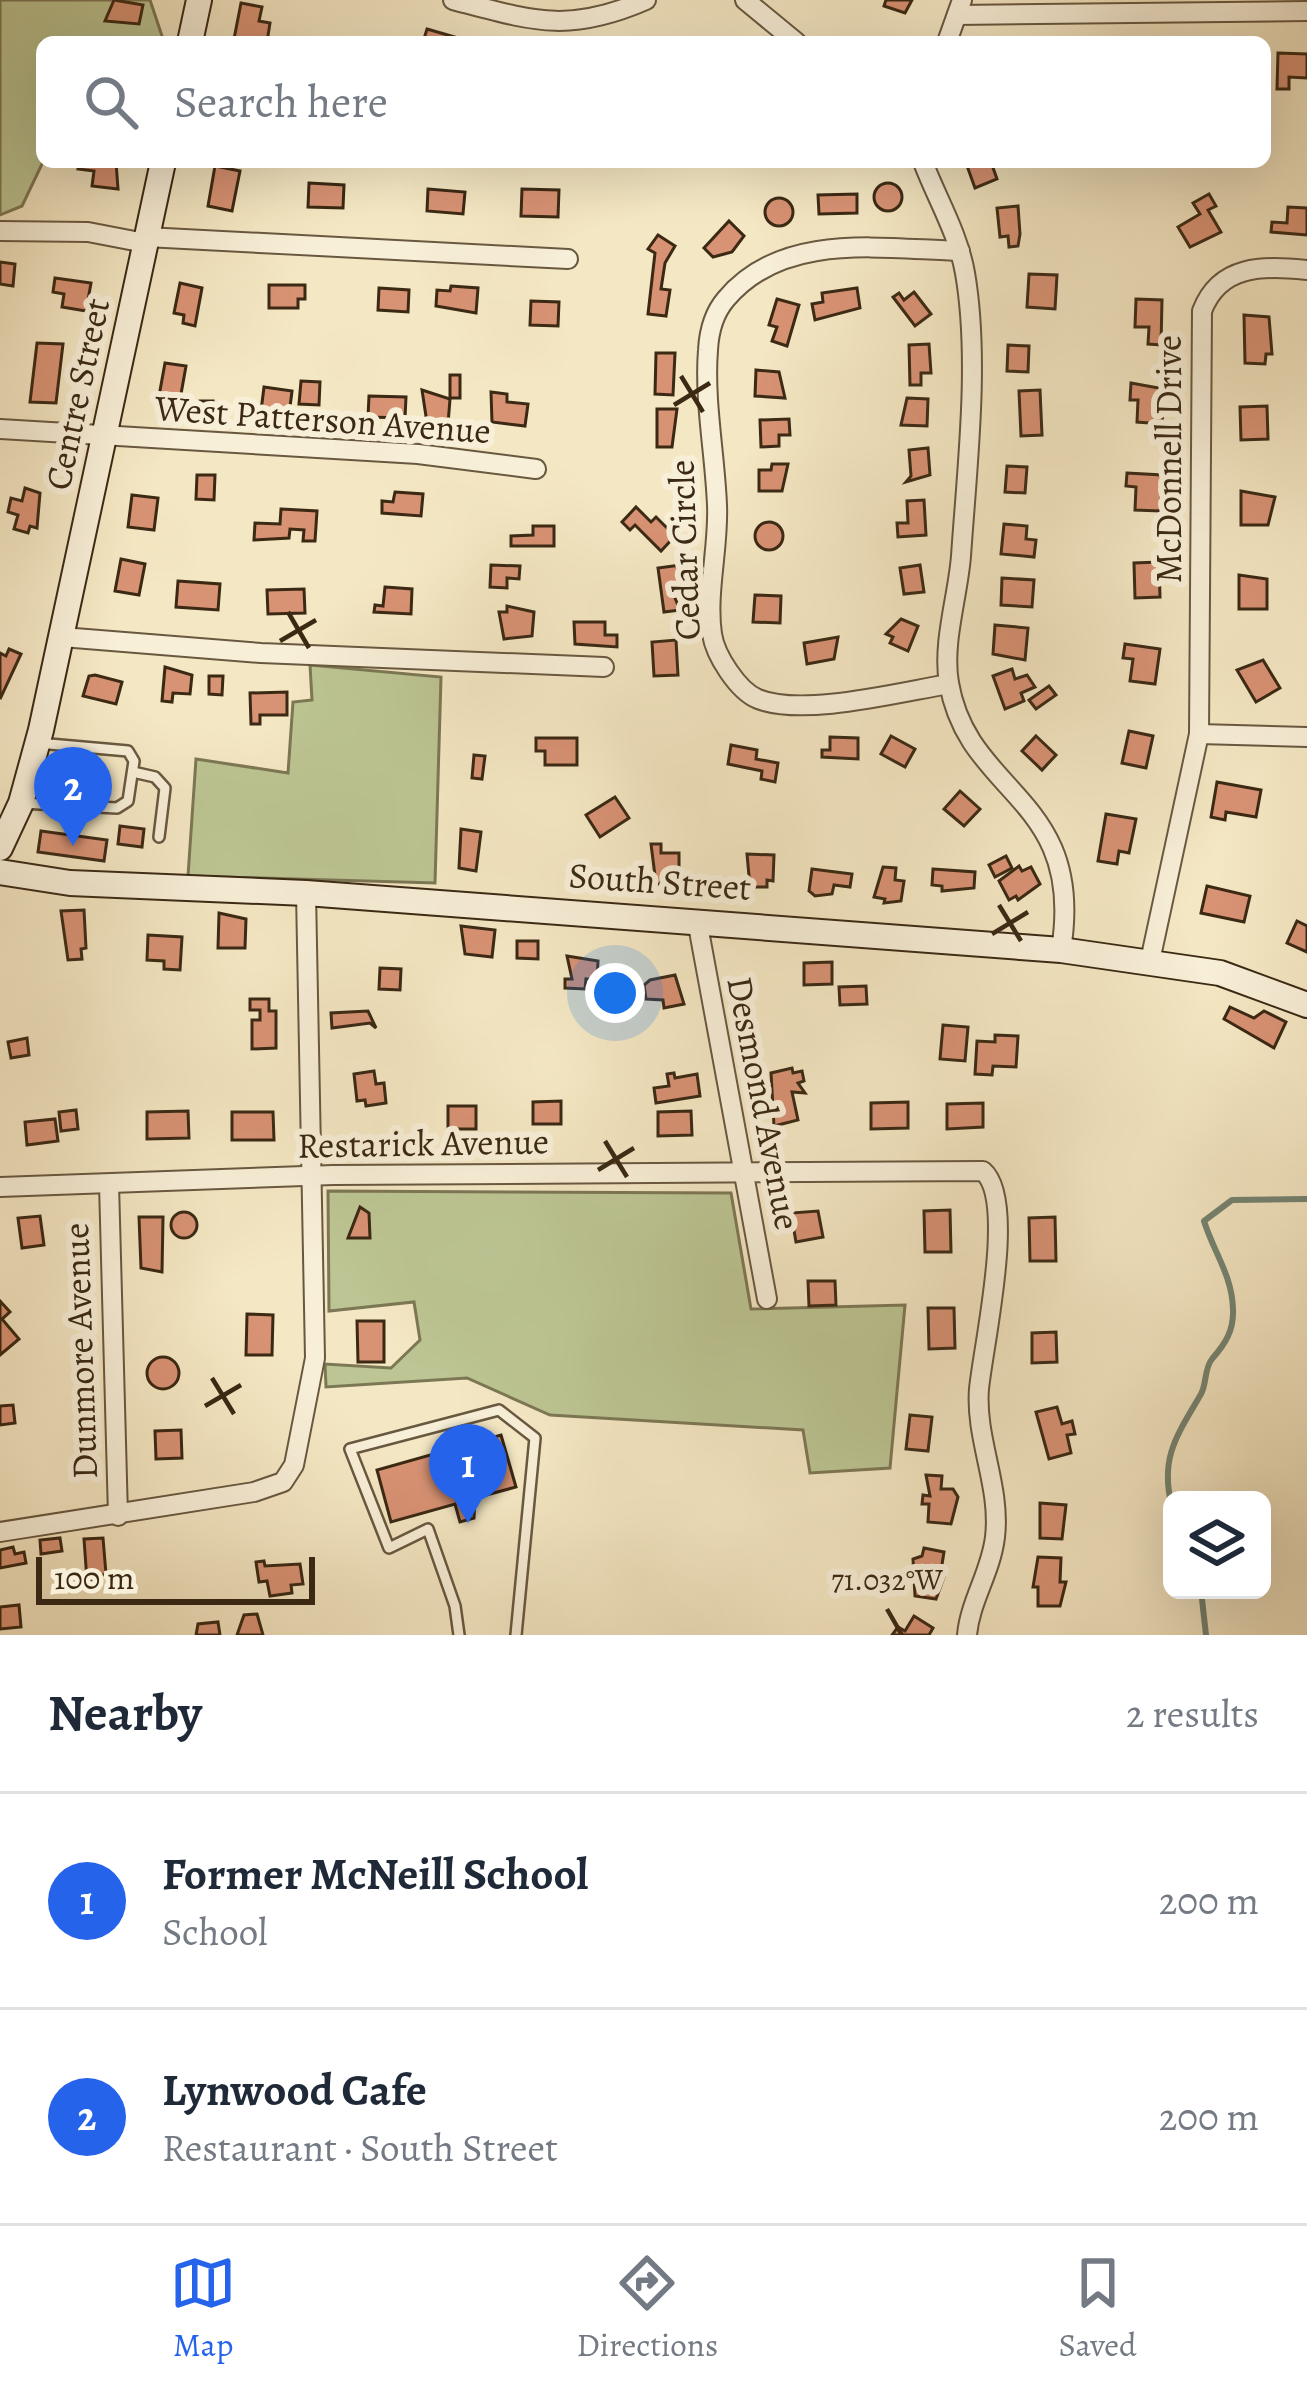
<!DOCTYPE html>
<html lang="en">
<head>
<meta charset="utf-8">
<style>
	body { margin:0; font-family:Alegreya,serif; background:#f6f6f7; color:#1f2937 }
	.controls { position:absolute; right:36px; bottom:36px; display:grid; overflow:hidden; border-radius:18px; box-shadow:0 12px 48px #0002 }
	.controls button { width:108px; height:108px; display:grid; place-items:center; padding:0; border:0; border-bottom:3px solid #e0e1e3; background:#fff; color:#1f2937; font:60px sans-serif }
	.scale { position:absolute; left:36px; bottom:30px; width:279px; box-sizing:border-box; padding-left:12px; border:6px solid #3b2914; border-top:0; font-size:33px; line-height:42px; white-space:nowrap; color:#3b2914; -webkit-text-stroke:9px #f8efd8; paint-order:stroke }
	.you { position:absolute; left:615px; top:993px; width:42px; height:42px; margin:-30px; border:9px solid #fff; border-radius:50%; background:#1a73e8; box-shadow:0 0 0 18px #1a73e833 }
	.badge { display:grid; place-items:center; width:78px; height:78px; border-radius:50%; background:#2563eb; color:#fff; font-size:39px; font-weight:700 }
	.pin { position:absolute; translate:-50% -99px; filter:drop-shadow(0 3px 6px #0008) }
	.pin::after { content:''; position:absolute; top:63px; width:42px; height:36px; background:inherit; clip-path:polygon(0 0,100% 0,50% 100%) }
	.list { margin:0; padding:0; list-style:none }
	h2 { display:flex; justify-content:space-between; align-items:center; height:156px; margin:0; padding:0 48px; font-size:51px }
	h2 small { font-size:39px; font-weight:400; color:#747a83 }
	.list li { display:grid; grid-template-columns:78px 1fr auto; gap:36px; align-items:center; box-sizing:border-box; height:216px; padding:0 48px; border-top:3px solid #e0e1e3 }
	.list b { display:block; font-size:45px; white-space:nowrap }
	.list p { margin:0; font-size:39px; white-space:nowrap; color:#747a83 }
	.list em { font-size:39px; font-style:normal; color:#747a83 }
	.icon { flex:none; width:66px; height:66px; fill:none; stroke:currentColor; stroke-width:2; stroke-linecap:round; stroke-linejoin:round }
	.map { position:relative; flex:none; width:1307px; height:1635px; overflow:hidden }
	.search { position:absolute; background:#fff; box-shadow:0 12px 48px #0002; left:36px; right:36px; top:36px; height:132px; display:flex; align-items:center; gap:30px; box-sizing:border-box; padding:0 42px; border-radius:18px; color:#747a83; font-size:45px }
	.sheet { height:588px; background:#fff }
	nav { display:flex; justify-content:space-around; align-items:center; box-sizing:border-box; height:168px; border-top:3px solid #e0e1e3; background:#fff; font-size:33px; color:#747a83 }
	nav a { display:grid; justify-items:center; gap:6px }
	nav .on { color:#2563eb }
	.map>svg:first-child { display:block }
	.green { fill:#bcc593; stroke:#7c7754; stroke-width:3 }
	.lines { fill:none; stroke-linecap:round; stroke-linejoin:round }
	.stream { stroke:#758472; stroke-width:6 }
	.building { fill:#d89274; stroke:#3b2914; stroke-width:3 }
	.service-casing { stroke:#695840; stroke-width:14 }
	.minor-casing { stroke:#695840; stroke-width:22 }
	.secondary-casing { stroke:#3b2914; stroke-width:28 }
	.service { stroke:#f8efd8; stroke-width:9 }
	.minor { stroke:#f8efd8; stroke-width:18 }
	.secondary { stroke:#f8efd8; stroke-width:24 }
	.ticks { fill:none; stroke:#3b2914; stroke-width:4.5 }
	.labels { text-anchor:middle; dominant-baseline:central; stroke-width:12; stroke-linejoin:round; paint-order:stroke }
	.street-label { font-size:36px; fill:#3b2914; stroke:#f8efd8 }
	.ticks-label { font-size:30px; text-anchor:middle; fill:#3b2914; stroke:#f8efd8; stroke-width:12; stroke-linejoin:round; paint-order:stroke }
</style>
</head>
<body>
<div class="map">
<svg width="1307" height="1635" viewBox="0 0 1307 1635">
	<rect width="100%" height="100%" fill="#f4e7c3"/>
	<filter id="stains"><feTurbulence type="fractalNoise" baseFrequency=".00167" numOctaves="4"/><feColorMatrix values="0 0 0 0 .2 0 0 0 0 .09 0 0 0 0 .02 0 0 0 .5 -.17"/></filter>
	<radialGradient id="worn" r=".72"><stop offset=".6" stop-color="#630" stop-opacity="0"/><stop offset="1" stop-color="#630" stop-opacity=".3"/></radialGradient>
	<!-- green -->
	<g class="green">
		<polygon points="0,0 150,0 164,42 42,42 43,162 22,206 0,215"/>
		<polygon points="310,665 441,677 435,883 188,876 196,759 288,773 293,702 312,700"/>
		<polygon points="328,1191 731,1193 751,1309 905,1305 890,1468 810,1473 803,1430 550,1415 467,1378 326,1387 325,1364 391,1368 420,1340 414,1302 329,1311"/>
	</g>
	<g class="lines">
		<!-- stream -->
		<g class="stream">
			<path d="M1172 1507C1159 1457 1178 1434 1201 1394 1207 1383 1204 1369 1212 1359 1225 1344 1234 1331 1233 1309 1232 1275 1214 1253 1204 1221L1232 1200 1307 1199"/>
			<polyline points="1201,1590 1206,1635"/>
		</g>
	</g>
	<!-- building -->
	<g class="building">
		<polygon points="114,0 143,5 139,24 105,21"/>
		<polygon points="886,0 912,0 905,13 884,6"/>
		<polygon points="241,3 262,7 259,21 270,23 267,42 234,39"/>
		<polygon points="427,29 465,40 464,42 423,42"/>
		<polygon points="1278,53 1307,54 1307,78 1289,77 1289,89 1277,89"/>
		<polygon points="79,162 116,162 118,189 92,186 94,171 78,169"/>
		<polygon points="991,162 997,179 975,188 966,163"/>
		<polygon points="215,166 240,171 232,211 208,206"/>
		<circle cx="888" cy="197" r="14"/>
		<polygon points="309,183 344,185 343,208 308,207"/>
		<polygon points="428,189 465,192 463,214 427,211"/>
		<polygon points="522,189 559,190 558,217 521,216"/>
		<polygon points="857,194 857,213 819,214 818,195"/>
		<polygon points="1209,194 1216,206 1208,210 1221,232 1190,247 1178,227 1200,214 1193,203"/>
		<circle cx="779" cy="212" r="14"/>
		<polygon points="1018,206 1020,234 1018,246 1009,247 1008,236 1000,237 997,208"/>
		<polygon points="1288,207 1307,208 1307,235 1271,232 1272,222 1287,223"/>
		<polygon points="729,221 744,236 732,252 713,257 704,248"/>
		<polygon points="658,235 675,246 665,263 661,289 670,290 666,316 648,314 655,253 648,249"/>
		<polygon points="0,262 15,264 13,286 0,284"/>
		<polygon points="1029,274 1057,275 1055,309 1027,307"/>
		<polygon points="55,278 91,283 86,311 62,307 64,294 53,292"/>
		<polygon points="180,283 202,288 195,326 183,323 184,315 174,313"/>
		<polygon points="269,285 305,285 305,299 298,299 298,308 269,308"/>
		<polygon points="451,286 478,288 476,313 436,306 437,290 450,291"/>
		<polygon points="379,288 409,290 408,312 378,310"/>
		<polygon points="857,288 860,308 815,320 812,304 823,302 822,293"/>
		<polygon points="914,292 931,314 915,326 893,297 899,293 904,300"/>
		<polygon points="777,299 799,305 787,346 772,341 777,327 769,325"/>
		<polygon points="1136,299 1162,300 1161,345 1148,344 1149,327 1135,327"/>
		<polygon points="531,301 559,302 558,326 530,325"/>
		<polygon points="1244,315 1269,317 1272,354 1266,354 1265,364 1245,363"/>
		<polygon points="37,343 63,344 56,403 30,402"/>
		<polygon points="929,344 931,373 921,373 921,385 910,385 909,345"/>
		<polygon points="1008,345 1029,346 1028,372 1007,371"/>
		<polygon points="656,353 675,353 673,395 655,394"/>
		<polygon points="165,363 186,366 178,411 157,407"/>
		<polygon points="756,370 779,372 785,398 755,396"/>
		<rect x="450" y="375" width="10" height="23"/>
		<polygon points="301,381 320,382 319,405 299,404"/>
		<polygon points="1131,383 1164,389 1162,424 1137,422 1138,400 1130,400"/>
		<polygon points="264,387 292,391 289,415 261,411"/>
		<polygon points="422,390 450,399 448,424 427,423"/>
		<polygon points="1040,390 1042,435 1021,436 1019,391"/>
		<polygon points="491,392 507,394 507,402 528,404 525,426 492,422"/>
		<polygon points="369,396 406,397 405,418 368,417"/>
		<polygon points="907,398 928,399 927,426 901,425"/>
		<rect x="200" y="401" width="13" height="20"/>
		<polygon points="1267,406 1268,439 1241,440 1240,407"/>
		<polygon points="657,409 677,409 672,447 657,447"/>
		<polygon points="789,419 790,435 779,435 779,446 761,447 760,420"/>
		<polygon points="928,448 930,475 906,482 911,476 909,450"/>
		<polygon points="772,464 788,464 782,491 759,491 759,470 771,470"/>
		<polygon points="1007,466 1027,467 1025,493 1005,492"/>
		<polygon points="1127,473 1162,475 1160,511 1135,510 1136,487 1126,486"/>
		<polygon points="197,475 215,475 214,500 196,499"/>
		<polygon points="25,488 40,493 37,528 30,526 28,533 14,529 18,515 8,512 11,498 22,501"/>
		<polygon points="1241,491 1275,497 1268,525 1241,525"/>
		<polygon points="395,492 423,494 421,516 382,513 382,501 393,502"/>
		<polygon points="132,495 158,498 154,530 128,527"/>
		<polygon points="924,500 926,535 898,537 897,523 908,523 907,501"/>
		<polygon points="636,507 651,522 656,517 675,536 661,551 635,525 630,530 622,522"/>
		<polygon points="281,509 317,511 315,541 303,541 304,530 290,529 289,538 254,540 255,523 280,524"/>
		<circle cx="769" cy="536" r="14"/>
		<polygon points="1004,524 1027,526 1026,539 1036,540 1034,557 1001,554"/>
		<polygon points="533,526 554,526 554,546 511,546 511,536 533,535"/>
		<polygon points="121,559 145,564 139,595 115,591"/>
		<polygon points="1159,562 1160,597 1135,598 1134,563"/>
		<polygon points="491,565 520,566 519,579 507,578 507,588 490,587"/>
		<polygon points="681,565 684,592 673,593 680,610 664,612 658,568"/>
		<polygon points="920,565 924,592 904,594 900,568"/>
		<polygon points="1239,575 1267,579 1267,609 1239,609"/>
		<polygon points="1002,578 1034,580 1032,607 1001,605"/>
		<polygon points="178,581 220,584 218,610 176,607"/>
		<polygon points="385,587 412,589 411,614 374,612 375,605 383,606"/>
		<polygon points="304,589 305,613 268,614 267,590"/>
		<polygon points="755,595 781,596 780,623 753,622"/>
		<polygon points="507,606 534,612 532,636 504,639 499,612 507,612"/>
		<polygon points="901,619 918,626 908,651 890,643 893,637 886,634"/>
		<polygon points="574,622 605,622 605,635 617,635 617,647 575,644"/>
		<polygon points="995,625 1028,628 1025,660 993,654"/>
		<polygon points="838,637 834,659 807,664 804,643"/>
		<polygon points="676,640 678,675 654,676 652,642"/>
		<polygon points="1125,644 1160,649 1155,684 1130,681 1133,659 1123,658"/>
		<polygon points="9,649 21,654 0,699 0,653 6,656"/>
		<polygon points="1263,660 1280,688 1256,702 1237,670"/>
		<polygon points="165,667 192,675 190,694 173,693 172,702 162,701"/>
		<polygon points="1012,669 1015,679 1027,675 1035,687 1021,693 1024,701 1005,709 993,676"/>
		<polygon points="95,675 122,682 116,704 83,696 89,676"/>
		<polygon points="209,676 223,676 222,695 209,694"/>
		<polygon points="1049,686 1056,695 1036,709 1029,700"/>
		<polygon points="287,692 287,715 260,715 260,724 251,724 250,693"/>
		<polygon points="1129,731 1153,736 1146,768 1122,763"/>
		<polygon points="891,736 915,749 905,767 881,754"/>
		<polygon points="1036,736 1056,755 1042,770 1022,751"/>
		<polygon points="830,737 858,738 858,759 822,757 822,750 830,750"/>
		<polygon points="536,738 577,738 577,765 545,765 545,751 536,751"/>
		<polygon points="731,745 757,750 756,759 778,763 775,782 761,779 762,771 728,764"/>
		<polygon points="474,755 485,756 482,779 472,778"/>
		<polygon points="1217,782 1261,790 1256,817 1226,812 1225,820 1211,817"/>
		<polygon points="960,791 980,809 964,826 944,809"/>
		<polygon points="615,797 629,818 600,837 586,815"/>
		<polygon points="1106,814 1136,819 1129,853 1119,851 1117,864 1098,861"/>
		<polygon points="120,826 144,829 142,847 118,844"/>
		<polygon points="461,829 481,832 476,871 459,868"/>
		<polygon points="41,831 107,840 104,861 38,852"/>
		<polygon points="651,844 661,844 661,853 679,853 679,884 656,884"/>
		<polygon points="747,854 774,855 773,881 767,880 767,887 750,887"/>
		<polygon points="1006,856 1012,868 995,877 989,865"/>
		<polygon points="1019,866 1022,871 1031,867 1040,884 1018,900 1016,896 1009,900 999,881"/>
		<polygon points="883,867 896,868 895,880 904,881 901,901 884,903 885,899 874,897"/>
		<polygon points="812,869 852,874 850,887 834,885 832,894 815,896 809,891"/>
		<polygon points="933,869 975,872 974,888 942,891 942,886 932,885"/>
		<polygon points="1207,886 1250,896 1244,922 1201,913"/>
		<polygon points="84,910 86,948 81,949 82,959 68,960 61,911"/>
		<polygon points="219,913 246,919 245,948 218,948"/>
		<polygon points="1297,921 1307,926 1307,952 1287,943"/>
		<polygon points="461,926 495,930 492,957 465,954"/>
		<polygon points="148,935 182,937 180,970 164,969 164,961 147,960"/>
		<polygon points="517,941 538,941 538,959 517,958"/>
		<polygon points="567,956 598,961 597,980 586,979 585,989 565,988 565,979 572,979"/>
		<polygon points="832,962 832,984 804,985 804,963"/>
		<polygon points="380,968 401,969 400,990 379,989"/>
		<polygon points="675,975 684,1004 664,1008 663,1000 646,999 644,985 650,980"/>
		<polygon points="866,986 867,1004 840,1005 839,987"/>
		<polygon points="250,999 269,999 269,1011 276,1011 276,1048 252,1049 252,1020 260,1020 260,1010 250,1010"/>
		<polygon points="1230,1007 1254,1018 1264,1011 1286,1022 1274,1048 1224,1019"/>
		<polygon points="368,1011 376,1028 370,1023 332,1028 331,1013"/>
		<polygon points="943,1025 968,1027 965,1061 940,1059"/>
		<polygon points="995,1035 1018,1036 1016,1067 993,1066 992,1075 975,1074 977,1041 995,1042"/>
		<polygon points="27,1038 29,1055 11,1058 8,1042"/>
		<polygon points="792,1068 793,1073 802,1071 804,1081 798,1083 805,1093 792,1092 798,1120 774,1126 771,1073"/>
		<polygon points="374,1071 376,1084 384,1083 386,1103 366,1106 365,1100 357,1101 354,1074"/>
		<polygon points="674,1073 675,1078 697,1074 700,1096 656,1103 654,1088 669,1086 667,1074"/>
		<polygon points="561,1101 561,1124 533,1124 533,1102"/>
		<polygon points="908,1102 908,1128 871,1129 871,1103"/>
		<polygon points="983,1103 983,1127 947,1129 947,1104"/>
		<rect x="448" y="1106" width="28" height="23"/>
		<polygon points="76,1110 78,1129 61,1131 59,1112"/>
		<polygon points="188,1111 189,1138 147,1139 147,1112"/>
		<polygon points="691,1111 692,1135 658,1136 658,1112"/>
		<polygon points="232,1112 273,1112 274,1140 232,1140"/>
		<polygon points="55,1119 58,1141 27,1145 25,1122"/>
		<polygon points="360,1207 369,1213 370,1238 348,1238"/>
		<polygon points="950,1210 951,1252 925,1252 924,1211"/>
		<polygon points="818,1211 823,1237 796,1242 791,1213"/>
		<circle cx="184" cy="1225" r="13"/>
		<polygon points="40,1216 44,1245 22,1248 18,1218"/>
		<polygon points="139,1217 163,1217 162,1272 141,1268"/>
		<polygon points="1055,1217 1056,1261 1030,1261 1029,1218"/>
		<polygon points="808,1281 835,1281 836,1305 809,1306"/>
		<polygon points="0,1301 10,1312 2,1319 19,1339 0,1355"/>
		<polygon points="928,1308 954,1308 955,1348 929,1349"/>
		<polygon points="247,1314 273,1315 272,1355 246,1355"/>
		<polygon points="357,1321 384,1321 384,1362 358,1362"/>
		<polygon points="1056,1332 1057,1362 1032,1363 1032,1333"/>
		<circle cx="163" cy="1373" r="16"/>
		<polygon points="13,1405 15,1423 0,1425 0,1406"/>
		<polygon points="1057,1407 1062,1424 1072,1421 1075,1434 1067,1435 1071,1453 1049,1459 1036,1412"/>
		<polygon points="910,1415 932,1417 928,1451 906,1449"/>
		<polygon points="181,1430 182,1458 156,1459 155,1431"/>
		<polygon points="501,1435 516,1487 475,1498 474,1518 460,1522 455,1504 391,1522 377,1470"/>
		<polygon points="926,1475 942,1476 941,1489 953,1489 958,1497 951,1524 928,1522 929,1504 922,1504 923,1495 930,1496"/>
		<polygon points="1040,1503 1066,1505 1062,1539 1040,1538"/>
		<polygon points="60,1538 62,1551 41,1554 40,1540"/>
		<polygon points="103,1538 106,1574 87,1581 84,1539"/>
		<polygon points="13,1547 15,1554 24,1552 26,1563 0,1568 0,1550"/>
		<polygon points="924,1548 944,1552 941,1571 946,1572 936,1599 915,1596 913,1559 922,1556"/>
		<polygon points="1038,1557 1061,1558 1060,1582 1066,1582 1060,1606 1038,1606 1038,1587 1033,1587"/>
		<polygon points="264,1561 265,1566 300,1564 303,1584 291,1585 292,1593 270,1596 267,1581 259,1582 256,1562"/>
		<polygon points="19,1605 21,1627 0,1629 0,1607"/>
		<polygon points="257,1614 263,1635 237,1635 244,1615"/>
		<polygon points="914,1616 933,1628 929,1635 892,1635 898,1627 905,1631"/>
		<polygon points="218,1622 220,1635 196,1635 198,1624"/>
	</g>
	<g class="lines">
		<defs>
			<g id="service">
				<polyline points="133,772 155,777 165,788 159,837"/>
				<polyline points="21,803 117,808 128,801 134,761 128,751 38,743"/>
				<polyline points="459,1635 455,1606 428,1529 389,1548 350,1449 499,1410 535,1438 516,1635"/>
			</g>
			<g id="minor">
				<path d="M453 0C533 21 568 34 646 0"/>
				<polyline points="745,0 796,42"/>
				<polyline points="957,15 1307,11"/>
				<polyline points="947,42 962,0"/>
				<path d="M923 162C937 199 958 233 965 273 980 359 967 468 961 556 958 596 942 643 949 683 968 796 1086 796 1061 950"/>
				<polyline points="0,231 88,232 145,243"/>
				<polyline points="146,237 568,259"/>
				<polyline points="0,429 418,454 536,469"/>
				<polyline points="62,637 261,653 604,667"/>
				<path d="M949 684C900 692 803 717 758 699 738 691 715 655 712 634 706 593 719 547 717 505 715 454 704 401 708 350 709 331 714 313 726 299 783 231 882 249 960 251"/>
				<polyline points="1199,734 1307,737"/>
				<polyline points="697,920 767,1299"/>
				<path d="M1150 961 1199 734 1202 311C1220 264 1263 266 1307 270"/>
				<polyline points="109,1184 118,1516"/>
				<path d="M0 1187 333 1175 983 1171C1017 1200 983 1346 979 1389 975 1439 1001 1486 995 1537 991 1572 970 1601 967 1635"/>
				<polyline points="0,1532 254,1492 283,1482 294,1465 315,1358 306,893"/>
			</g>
			<g id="secondary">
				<polyline points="190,42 199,0"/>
				<polyline points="0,848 21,803 41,730 163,162"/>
				<polyline points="0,872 70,883 306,893 1061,950 1220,973 1307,1005"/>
			</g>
		</defs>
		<!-- service casing -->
		<use href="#service" class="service-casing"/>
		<!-- minor casing -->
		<use href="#minor" class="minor-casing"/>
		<!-- secondary casing -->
		<use href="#secondary" class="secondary-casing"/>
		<!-- service -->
		<use href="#service" class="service"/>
		<!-- minor -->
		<use href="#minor" class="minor"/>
		<!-- secondary -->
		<use href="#secondary" class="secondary"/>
	</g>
	<!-- ticks -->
	<path class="ticks" d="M681 376 703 412M674 405 710 383M288 612 309 648M280 641 316 620M999 905 1021 941M992 934 1028 912M605 1141 627 1177M598 1170 634 1148M212 1378 234 1414M205 1406 241 1385M887 1609 902 1635"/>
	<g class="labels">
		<!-- street labels -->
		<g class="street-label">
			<text transform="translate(77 394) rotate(-78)">Centre Street</text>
			<text transform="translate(323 419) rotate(4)">West Patterson Avenue</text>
			<text transform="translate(1168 459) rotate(-90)">McDonnell Drive</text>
			<text transform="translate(684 550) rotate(-92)">Cedar Circle</text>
			<text transform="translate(660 881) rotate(4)">South Street</text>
			<text transform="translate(764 1103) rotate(79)">Desmond Avenue</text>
			<text transform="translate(423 1143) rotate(-1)">Restarick Avenue</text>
			<text transform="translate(80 1351) rotate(-92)">Dunmore Avenue</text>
		</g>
	</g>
	<g class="ticks-label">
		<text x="887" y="1590">71.032°W</text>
	</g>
	<rect width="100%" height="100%" filter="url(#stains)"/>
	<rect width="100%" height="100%" fill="url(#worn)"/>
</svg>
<div class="controls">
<button><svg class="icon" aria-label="layers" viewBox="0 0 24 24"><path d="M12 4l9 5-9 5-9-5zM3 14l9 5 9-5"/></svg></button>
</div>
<div class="scale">100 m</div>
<div class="you"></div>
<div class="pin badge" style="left:468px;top:1523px">1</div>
<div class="pin badge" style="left:73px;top:846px">2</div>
<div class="search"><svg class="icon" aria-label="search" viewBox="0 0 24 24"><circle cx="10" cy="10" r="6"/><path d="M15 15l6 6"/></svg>Search here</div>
</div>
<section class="sheet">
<h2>Nearby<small>2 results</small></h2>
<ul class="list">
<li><span class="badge">1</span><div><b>Former McNeill School</b><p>School</p></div><em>200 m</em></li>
<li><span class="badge">2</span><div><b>Lynwood Cafe</b><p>Restaurant · South Street</p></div><em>200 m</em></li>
</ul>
</section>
<nav>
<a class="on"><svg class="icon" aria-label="map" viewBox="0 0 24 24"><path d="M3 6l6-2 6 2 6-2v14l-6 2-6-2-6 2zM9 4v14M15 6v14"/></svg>Map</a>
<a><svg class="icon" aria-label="directions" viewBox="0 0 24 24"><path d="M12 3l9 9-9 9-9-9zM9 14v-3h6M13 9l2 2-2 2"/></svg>Directions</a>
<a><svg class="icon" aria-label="saved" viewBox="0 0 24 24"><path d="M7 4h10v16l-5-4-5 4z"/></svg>Saved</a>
</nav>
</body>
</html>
